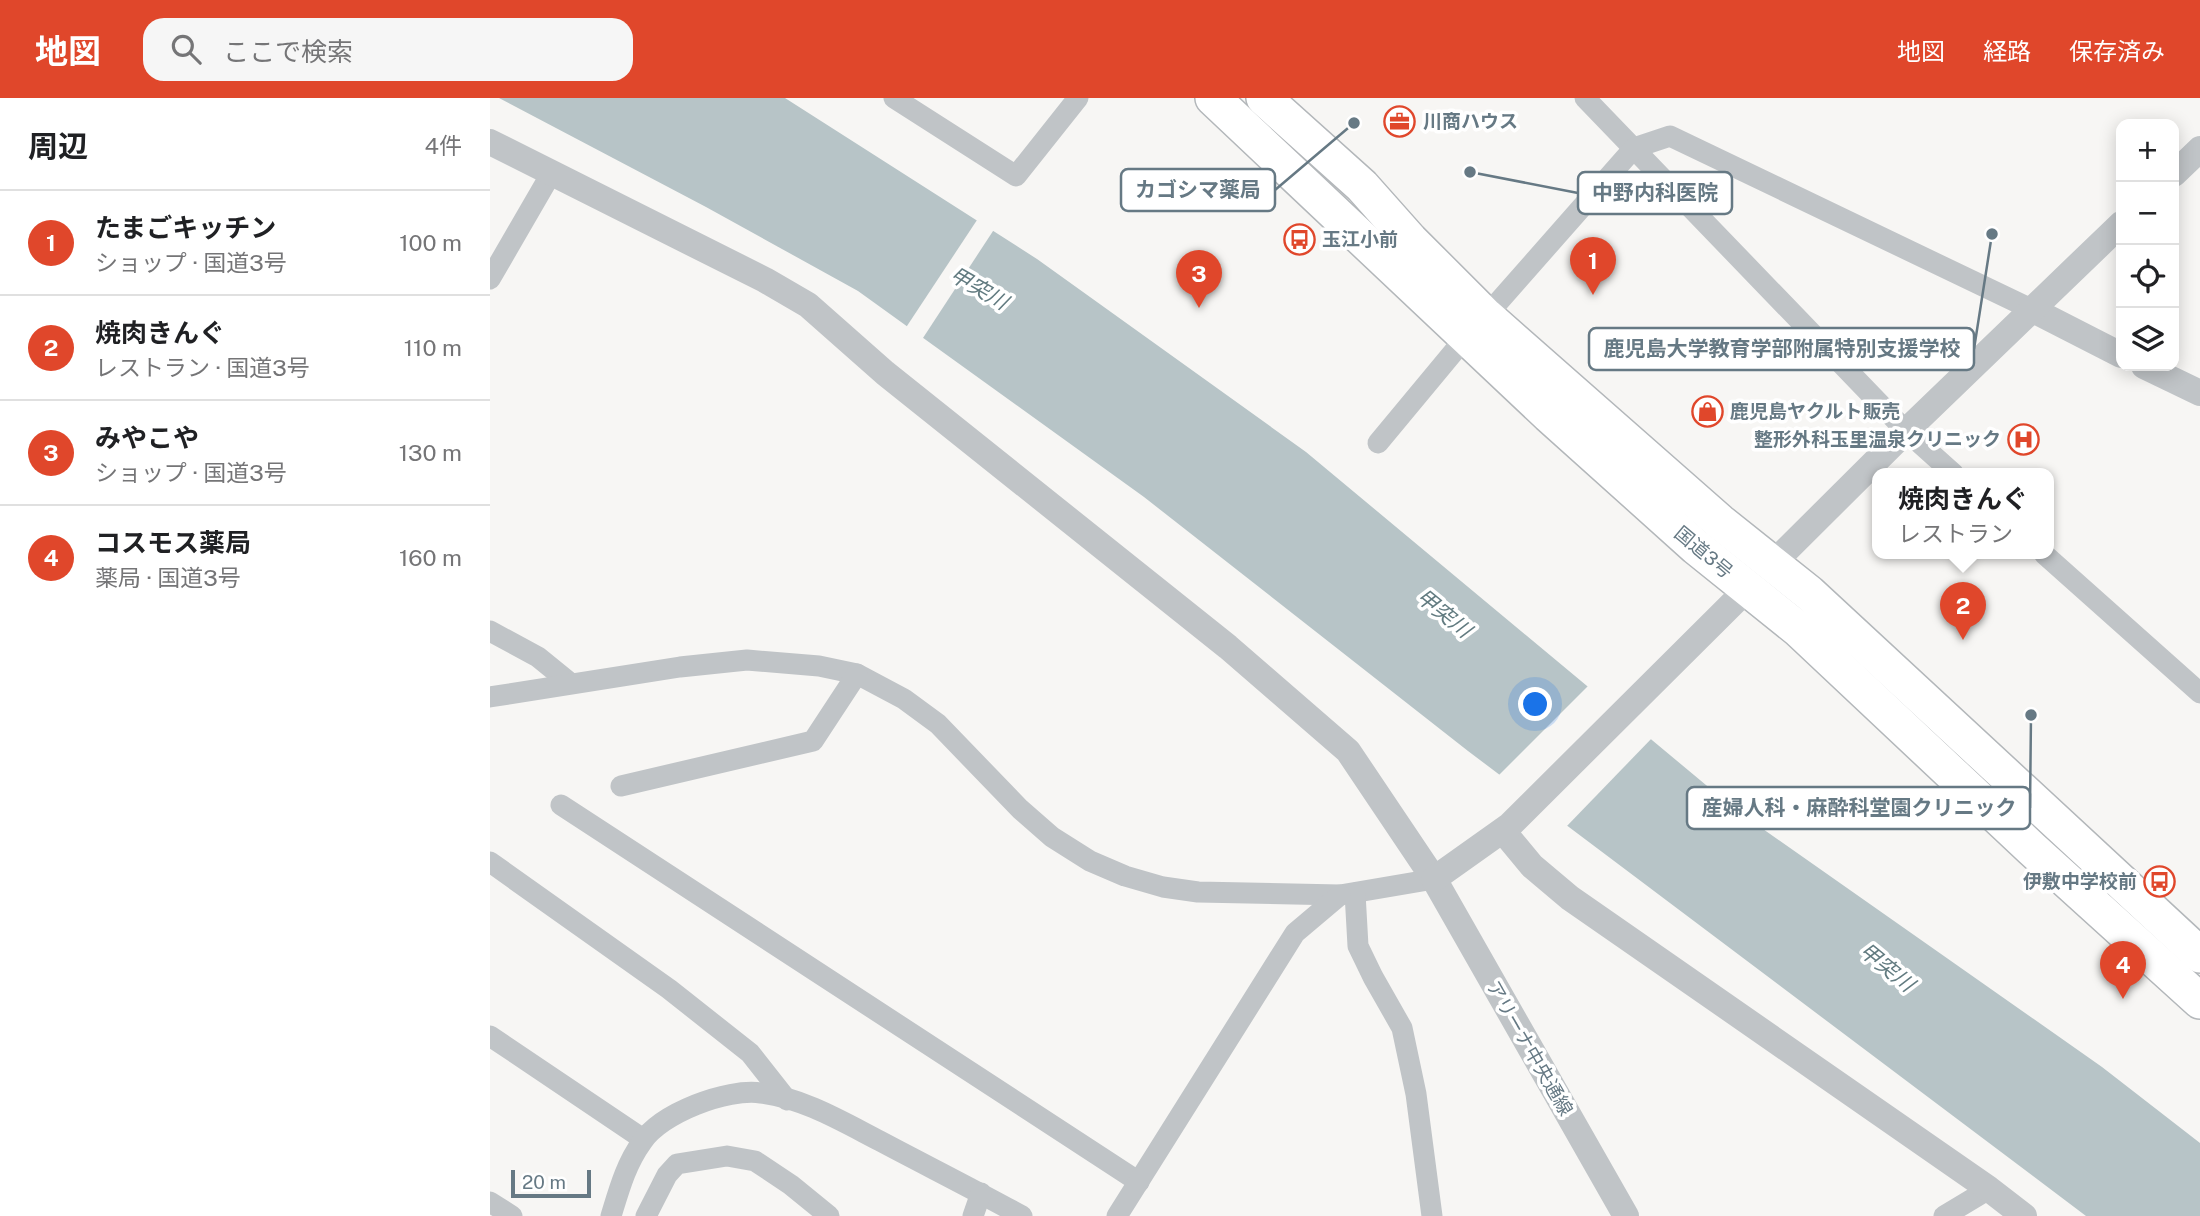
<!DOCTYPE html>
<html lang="ja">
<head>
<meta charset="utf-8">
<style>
	body { margin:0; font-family:"Public Sans","Noto Sans JP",sans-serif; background:#f6f6f6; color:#202124 }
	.controls { position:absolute; right:21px; top:21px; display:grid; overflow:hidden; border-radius:14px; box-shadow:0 4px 18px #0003 }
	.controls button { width:63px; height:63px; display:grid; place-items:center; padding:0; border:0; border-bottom:2px solid #e0e0e0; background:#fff; color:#202124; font:35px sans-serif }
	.scale { position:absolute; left:21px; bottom:18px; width:80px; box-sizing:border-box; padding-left:7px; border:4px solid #667984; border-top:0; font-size:19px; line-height:24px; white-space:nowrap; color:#667984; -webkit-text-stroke:5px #fff; paint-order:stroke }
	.you { position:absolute; left:1046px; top:607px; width:24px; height:24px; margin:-18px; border:5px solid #fff; border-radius:50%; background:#1a73e8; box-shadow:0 0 0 10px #1a73e833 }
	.badge { display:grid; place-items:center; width:46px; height:46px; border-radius:50%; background:#e0472b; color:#fff; font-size:23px; font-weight:700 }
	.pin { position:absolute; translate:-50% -58px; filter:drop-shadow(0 2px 4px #0008) }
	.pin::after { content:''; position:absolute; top:37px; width:24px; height:21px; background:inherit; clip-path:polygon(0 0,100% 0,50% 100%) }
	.popup { position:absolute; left:1382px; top:370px; width:182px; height:91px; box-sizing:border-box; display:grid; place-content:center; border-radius:14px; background:#fff; filter:drop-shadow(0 2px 5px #0005); font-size:23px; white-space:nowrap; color:#757577 }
	.popup b { font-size:26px; color:#202124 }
	.popup::after { content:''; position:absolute; left:50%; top:100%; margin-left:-14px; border:14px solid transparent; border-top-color:#fff }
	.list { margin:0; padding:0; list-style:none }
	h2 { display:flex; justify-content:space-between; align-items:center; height:91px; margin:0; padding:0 28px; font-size:30px }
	h2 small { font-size:23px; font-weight:400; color:#757577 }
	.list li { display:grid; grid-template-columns:46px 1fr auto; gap:21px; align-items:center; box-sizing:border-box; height:105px; padding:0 28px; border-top:2px solid #e0e0e0 }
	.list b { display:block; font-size:26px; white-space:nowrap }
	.list p { margin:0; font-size:23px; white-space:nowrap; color:#757577 }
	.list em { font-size:23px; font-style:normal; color:#757577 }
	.icon { flex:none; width:38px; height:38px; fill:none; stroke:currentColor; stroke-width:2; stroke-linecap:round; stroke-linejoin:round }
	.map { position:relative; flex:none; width:1710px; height:1118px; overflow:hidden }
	header { display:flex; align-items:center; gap:42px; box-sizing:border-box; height:98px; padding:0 35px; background:#e0472b; color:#fff }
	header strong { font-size:33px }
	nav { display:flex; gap:38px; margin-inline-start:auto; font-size:24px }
	.search { width:490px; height:63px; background:#f6f6f6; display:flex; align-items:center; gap:18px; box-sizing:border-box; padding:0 24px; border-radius:21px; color:#757577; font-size:26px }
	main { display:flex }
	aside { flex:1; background:#fff }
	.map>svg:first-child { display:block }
	.water { fill:#b7c4c7 }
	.pier { fill:#f7f6f4 }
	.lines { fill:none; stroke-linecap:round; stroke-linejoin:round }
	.trunk-casing { stroke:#b3b7ba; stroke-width:38 }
	.minor { stroke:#c0c4c7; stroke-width:21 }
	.tertiary { stroke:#c0c4c7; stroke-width:26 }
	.trunk { stroke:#fff; stroke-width:35 }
	.labels { text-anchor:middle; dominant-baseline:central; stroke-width:7; stroke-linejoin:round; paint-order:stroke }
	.poi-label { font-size:19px; font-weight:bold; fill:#667984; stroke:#fff; text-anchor:start }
	.street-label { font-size:19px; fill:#667984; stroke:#fff }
	.water-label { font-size:21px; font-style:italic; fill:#627b80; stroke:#fff }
	.leader { fill:none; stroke:#667984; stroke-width:2.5 }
	.callout-dot { fill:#667984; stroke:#fff; stroke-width:2.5 }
	.callout { fill:#fff; stroke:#667984; stroke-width:2.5 }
	.callout-label { font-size:21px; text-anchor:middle; font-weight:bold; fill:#667984 }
</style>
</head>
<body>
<header>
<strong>地図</strong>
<div class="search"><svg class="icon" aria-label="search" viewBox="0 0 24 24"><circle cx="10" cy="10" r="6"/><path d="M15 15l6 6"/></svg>ここで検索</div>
<nav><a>地図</a><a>経路</a><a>保存済み</a></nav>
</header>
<main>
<aside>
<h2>周辺<small>4件</small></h2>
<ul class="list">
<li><span class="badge">1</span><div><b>たまごキッチン</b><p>ショップ · 国道3号</p></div><em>100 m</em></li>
<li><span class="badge">2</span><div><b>焼肉きんぐ</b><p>レストラン · 国道3号</p></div><em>110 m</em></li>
<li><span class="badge">3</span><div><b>みやこや</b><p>ショップ · 国道3号</p></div><em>130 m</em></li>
<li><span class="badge">4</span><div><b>コスモス薬局</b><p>薬局 · 国道3号</p></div><em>160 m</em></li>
</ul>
</aside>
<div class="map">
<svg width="1710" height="1118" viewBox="0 0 1710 1118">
	<rect width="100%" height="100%" fill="#f7f6f4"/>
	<!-- water -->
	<polygon class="water" points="9,0 295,0 547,161 816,354 1246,712 1612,969 1710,1045 1710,1118 1596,1118 978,653 654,399 368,193 216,109"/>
	<!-- pier -->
	<g class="pier">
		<polygon points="489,119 505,130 431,243 415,231"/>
		<polygon points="1100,586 1163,639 1075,730 1007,679"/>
	</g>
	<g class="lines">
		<defs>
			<g id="trunk">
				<polyline points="723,0 1059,317 1206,449 1308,531 1542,751 1710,903"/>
				<polyline points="774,0 872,88 920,142 996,218 1230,424 1319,495 1710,857"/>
			</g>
		</defs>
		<!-- trunk casing -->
		<use href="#trunk" class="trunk-casing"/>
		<!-- minor -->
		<g class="minor">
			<polyline points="404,0 526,78 588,0"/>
			<polyline points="1095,0 1416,333 1464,376"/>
			<polyline points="0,181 62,74"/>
			<polyline points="996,218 1144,50 1180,38 1543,212"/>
			<polyline points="888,345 976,239"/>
			<polyline points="1554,456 1710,595"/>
			<polyline points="0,533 48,559 80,585"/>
			<polyline points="0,599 190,569 257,562 329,568 367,576 414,601 448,626 530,711 562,739 600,763 635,778 673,789 708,794 850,797 944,781"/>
			<polyline points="131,688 323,643 367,576"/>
			<polyline points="71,707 649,1084"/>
			<polyline points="0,764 179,891 260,955 297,1002"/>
			<polyline points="865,795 868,848 883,879 912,930 926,996 942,1118"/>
			<polyline points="0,938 153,1041"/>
			<polyline points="0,1104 22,1118"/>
			<path d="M121 1118C129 1092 136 1066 152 1044 171 1015 237 990 271 995 313 1000 353 1024 390 1043 437 1068 485 1092 532 1118"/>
			<polyline points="156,1118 177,1077 187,1066 237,1058 265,1063 301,1087 339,1118"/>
			<polyline points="483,1118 491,1095"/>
			<polyline points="627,1118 805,835 850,797"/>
			<polyline points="1454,1118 1499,1091"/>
		</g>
		<!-- tertiary -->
		<g class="tertiary">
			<polyline points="0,44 275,182 318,207 395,275 738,549 858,653 944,781 1136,1118"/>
			<polyline points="1684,76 1710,51"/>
			<polyline points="1543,212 1631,257"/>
			<polyline points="1654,268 1710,295"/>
			<polyline points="1013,733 1042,768 1080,800 1499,1091 1534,1118"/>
			<polyline points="944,781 1020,727 1416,333 1631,126"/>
		</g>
		<!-- trunk -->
		<use href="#trunk" class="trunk"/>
	</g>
	<!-- icons -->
	<defs>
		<symbol id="office-ring" viewBox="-11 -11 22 22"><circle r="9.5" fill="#fff" stroke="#e0472b" stroke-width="1.5"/><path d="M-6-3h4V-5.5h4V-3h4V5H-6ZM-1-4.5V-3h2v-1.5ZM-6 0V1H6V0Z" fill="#e0472b"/></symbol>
		<symbol id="bus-ring" viewBox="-11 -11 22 22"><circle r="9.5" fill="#fff" stroke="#e0472b" stroke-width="1.5"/><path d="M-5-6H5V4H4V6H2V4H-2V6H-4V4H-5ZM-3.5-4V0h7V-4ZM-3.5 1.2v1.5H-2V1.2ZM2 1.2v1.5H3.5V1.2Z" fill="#e0472b"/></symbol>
		<symbol id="shop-ring" viewBox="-11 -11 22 22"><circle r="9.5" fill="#fff" stroke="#e0472b" stroke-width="1.5"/><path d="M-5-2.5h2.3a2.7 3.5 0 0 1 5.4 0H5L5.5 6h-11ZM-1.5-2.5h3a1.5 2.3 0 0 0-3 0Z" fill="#e0472b"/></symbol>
		<symbol id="hospital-ring" viewBox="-11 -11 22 22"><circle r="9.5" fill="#fff" stroke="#e0472b" stroke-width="1.5"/><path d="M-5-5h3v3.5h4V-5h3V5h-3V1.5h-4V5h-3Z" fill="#e0472b"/></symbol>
	</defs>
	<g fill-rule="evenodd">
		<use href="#office-ring" x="892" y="6" width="35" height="35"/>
		<use href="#bus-ring" x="792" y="124" width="35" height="35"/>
		<use href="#shop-ring" x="1200" y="296" width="35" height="35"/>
		<use href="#hospital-ring" x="1516" y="324" width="35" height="35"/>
		<use href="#bus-ring" x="1652" y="766" width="35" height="35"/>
	</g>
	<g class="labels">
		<!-- poi labels -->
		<g class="poi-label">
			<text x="933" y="23">川商ハウス</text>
			<text x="832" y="141">玉江小前</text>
			<text x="1240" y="313">鹿児島ヤクルト販売</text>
			<text x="1511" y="341" text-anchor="end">整形外科玉里温泉クリニック</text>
			<text x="1647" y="783" text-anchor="end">伊敷中学校前</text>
		</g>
		<!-- street labels -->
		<g class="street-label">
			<text transform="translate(1214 454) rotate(40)">国道3号</text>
			<text transform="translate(1040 950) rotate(60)">アリーナ中央通線</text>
		</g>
		<!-- water labels -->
		<g class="water-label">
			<text transform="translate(489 190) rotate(30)">甲突川</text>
			<text transform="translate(954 515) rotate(39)">甲突川</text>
			<text transform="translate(1397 869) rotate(39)">甲突川</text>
		</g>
	</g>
	<!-- callouts -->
	<path class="leader" d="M864 25L785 92M980 74L1088 95M1502 136L1484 251M1541 617L1540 710"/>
	<g class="callout-dot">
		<circle cx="864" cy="25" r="7"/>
		<circle cx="980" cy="74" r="7"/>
		<circle cx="1502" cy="136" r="7"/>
		<circle cx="1541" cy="617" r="7"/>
	</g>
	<g class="callout">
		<rect x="631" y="71" width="154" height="42" rx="7"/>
		<rect x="1088" y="74" width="154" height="42" rx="7"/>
		<rect x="1099" y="230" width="385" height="42" rx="7"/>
		<rect x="1197" y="689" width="343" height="42" rx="7"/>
	</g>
	<g class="callout-label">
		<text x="708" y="99">カゴシマ薬局</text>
		<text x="1165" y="102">中野内科医院</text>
		<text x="1292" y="258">鹿児島大学教育学部附属特別支援学校</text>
		<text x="1369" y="717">産婦人科・麻酔科堂園クリニック</text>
	</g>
</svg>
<div class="controls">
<button>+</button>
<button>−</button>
<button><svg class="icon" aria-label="locate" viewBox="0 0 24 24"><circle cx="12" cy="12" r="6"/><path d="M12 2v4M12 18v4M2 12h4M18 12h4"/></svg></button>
<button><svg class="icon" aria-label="layers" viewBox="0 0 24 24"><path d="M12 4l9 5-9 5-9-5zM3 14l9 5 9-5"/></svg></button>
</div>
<div class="scale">20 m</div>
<div class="you"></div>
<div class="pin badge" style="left:1103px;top:197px">1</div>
<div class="pin badge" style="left:1473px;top:542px">2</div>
<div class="popup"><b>焼肉きんぐ</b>レストラン</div>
<div class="pin badge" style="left:709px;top:210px">3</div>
<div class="pin badge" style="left:1633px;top:901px">4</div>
</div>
</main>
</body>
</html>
